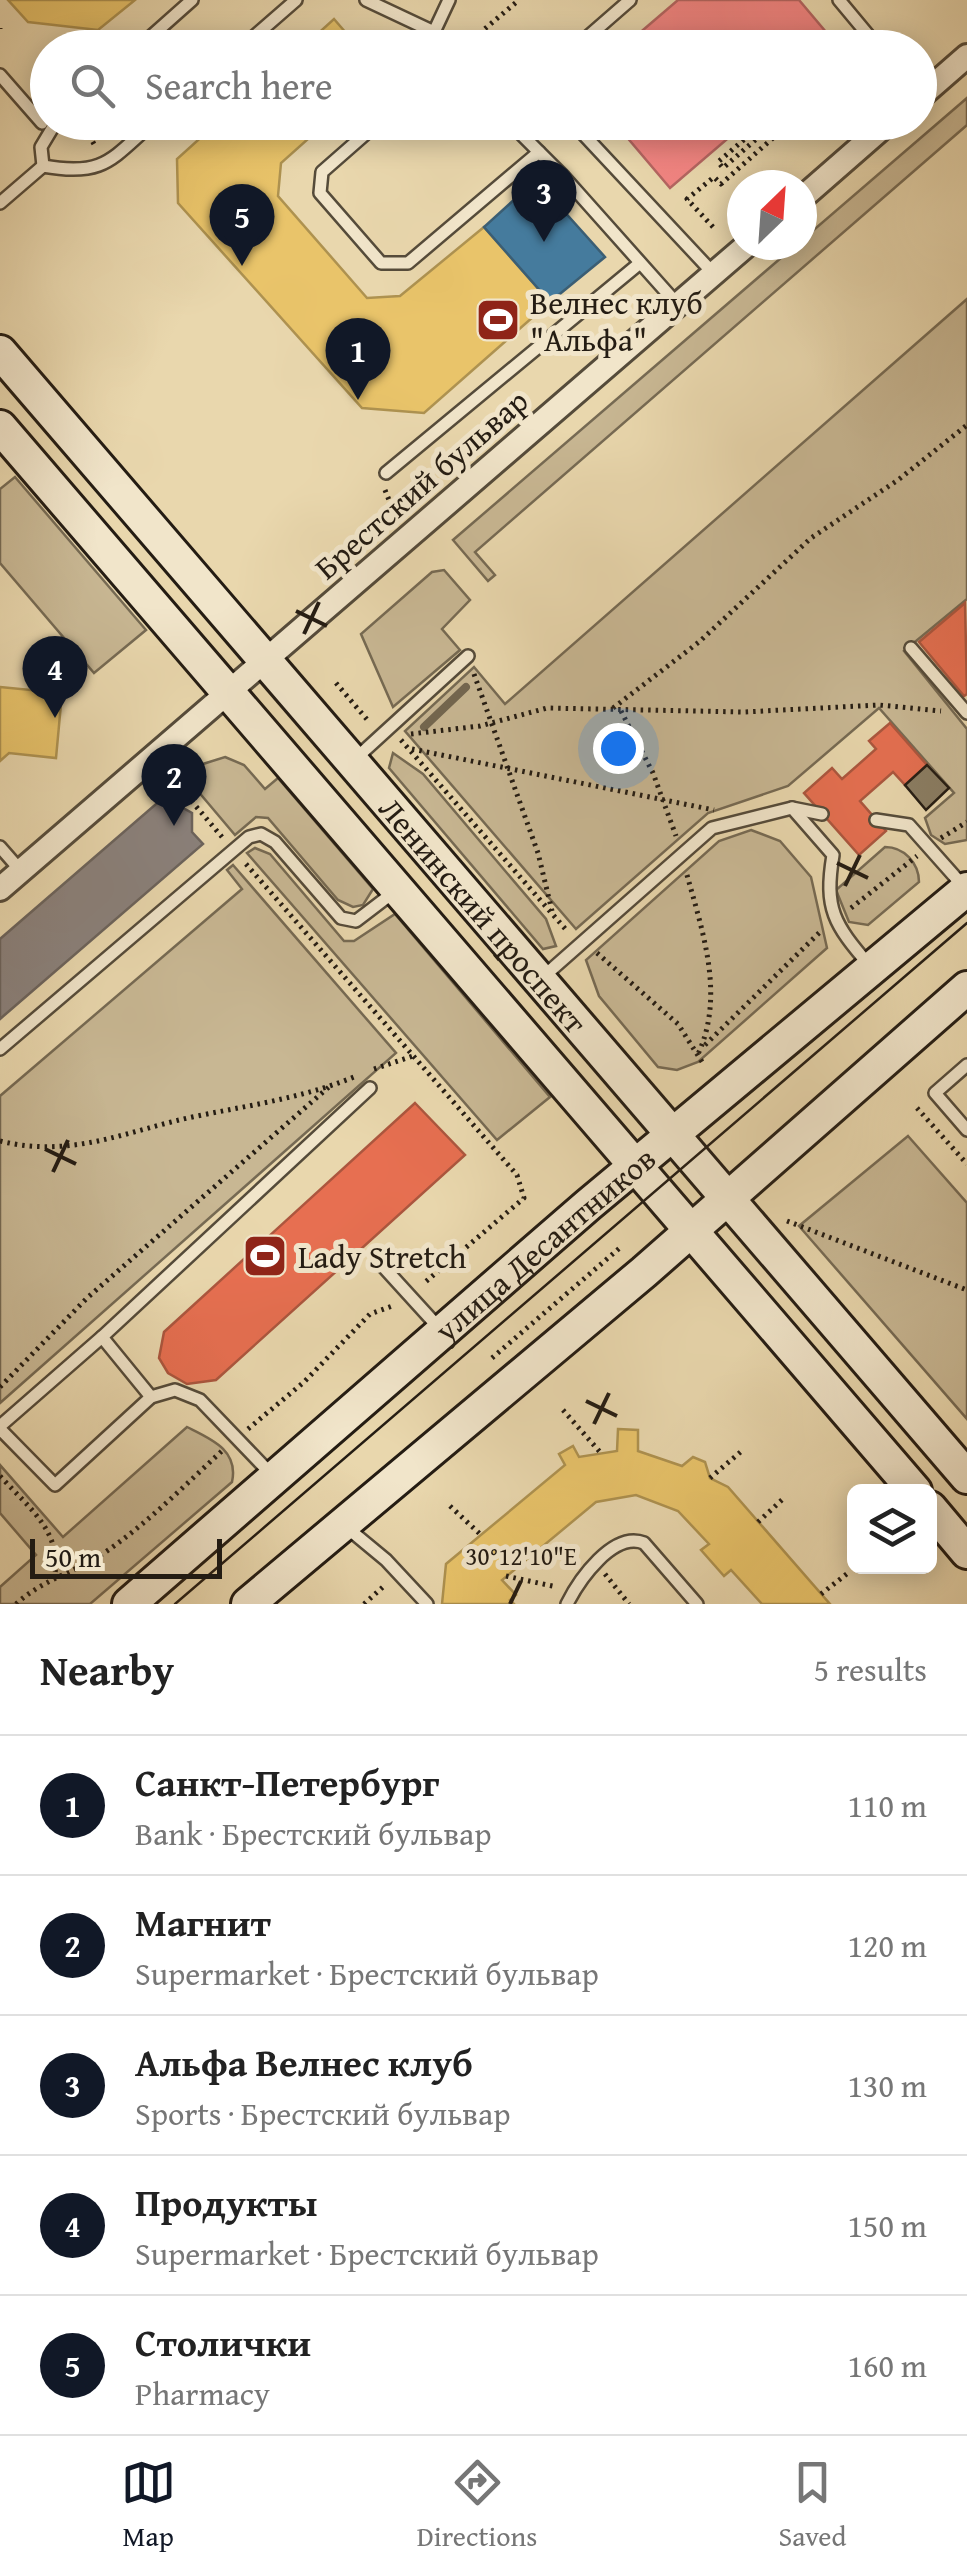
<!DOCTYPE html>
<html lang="en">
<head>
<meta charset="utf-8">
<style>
	body { margin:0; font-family:"Gentium Book Plus",serif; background:#f2f2f2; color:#222 }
	.controls { position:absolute; right:30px; bottom:30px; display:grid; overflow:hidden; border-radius:15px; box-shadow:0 5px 25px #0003 }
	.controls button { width:90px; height:90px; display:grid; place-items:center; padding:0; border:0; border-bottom:2px solid #e0e0e0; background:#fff; color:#222; font:50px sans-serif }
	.compass { position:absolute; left:727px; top:170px; width:90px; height:90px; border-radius:50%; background:#fff; box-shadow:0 5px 25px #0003; rotate:25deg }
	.scale { position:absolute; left:30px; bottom:25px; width:192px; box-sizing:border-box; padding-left:10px; border:5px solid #241c13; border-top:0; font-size:28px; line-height:35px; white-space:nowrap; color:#241c13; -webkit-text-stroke:8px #f1e5ca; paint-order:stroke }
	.you { position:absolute; left:618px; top:748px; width:35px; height:35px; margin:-25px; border:8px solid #fff; border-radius:50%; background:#1a73e8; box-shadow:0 0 0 15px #1a73e833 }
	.badge { display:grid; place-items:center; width:65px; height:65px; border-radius:50%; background:#111827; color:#fff; font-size:32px; font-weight:700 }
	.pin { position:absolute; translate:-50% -82px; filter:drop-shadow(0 2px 5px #0008) }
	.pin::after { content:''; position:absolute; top:52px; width:35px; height:30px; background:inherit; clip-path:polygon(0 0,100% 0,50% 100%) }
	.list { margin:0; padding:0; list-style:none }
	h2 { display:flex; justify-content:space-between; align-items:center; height:130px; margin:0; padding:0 40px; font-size:42px }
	h2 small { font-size:32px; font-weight:400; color:#767676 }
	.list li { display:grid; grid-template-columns:65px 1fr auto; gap:30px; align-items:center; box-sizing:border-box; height:140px; padding:0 40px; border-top:2px solid #e0e0e0 }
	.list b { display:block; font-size:38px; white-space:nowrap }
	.list p { margin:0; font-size:32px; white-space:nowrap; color:#767676 }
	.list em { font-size:32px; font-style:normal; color:#767676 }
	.icon { flex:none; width:55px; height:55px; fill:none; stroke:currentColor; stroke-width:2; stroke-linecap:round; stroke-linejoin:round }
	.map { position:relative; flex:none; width:967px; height:1604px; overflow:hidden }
	.search { position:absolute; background:#fff; box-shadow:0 5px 25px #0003; left:30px; right:30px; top:30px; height:110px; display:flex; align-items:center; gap:25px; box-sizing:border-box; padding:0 35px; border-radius:55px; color:#767676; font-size:38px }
	.sheet { height:830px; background:#fff }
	nav { display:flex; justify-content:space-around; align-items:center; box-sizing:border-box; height:140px; border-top:2px solid #e0e0e0; background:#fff; font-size:28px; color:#767676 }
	nav a { display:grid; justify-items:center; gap:5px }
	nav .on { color:#111827 }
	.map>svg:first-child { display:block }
	.green { fill:#c8b793; stroke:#766a53; stroke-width:2.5 }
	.homes { fill:#e9c46a; stroke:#ae9250; stroke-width:2.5 }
	.shops { fill:#e76f51; stroke:#ac563e; stroke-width:2.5 }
	.health { fill:#f28482; stroke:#b46561; stroke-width:2.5 }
	.public { fill:#457b9d; stroke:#3b5e74; stroke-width:2.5 }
	.industry { fill:#8a817c; stroke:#6b635c; stroke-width:2.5 }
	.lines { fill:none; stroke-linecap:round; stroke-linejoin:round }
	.stream { stroke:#726650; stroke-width:8 }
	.building { fill:#8a7d63; stroke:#241c13; stroke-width:2.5 }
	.lane-casing { stroke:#554b3a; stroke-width:16 }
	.street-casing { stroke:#554b3a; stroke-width:28 }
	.secondary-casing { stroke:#241c13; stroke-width:38 }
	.path { stroke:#241c13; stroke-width:5; stroke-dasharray:2.5 5; stroke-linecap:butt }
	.lane { stroke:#f1e5ca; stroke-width:11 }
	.street { stroke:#f1e5ca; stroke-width:22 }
	.secondary { stroke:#f1e5ca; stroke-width:32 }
	.tram { stroke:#241c13; stroke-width:2.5 }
	.ticks { fill:none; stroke:#241c13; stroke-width:4 }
	.labels { text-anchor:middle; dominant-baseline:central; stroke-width:10; stroke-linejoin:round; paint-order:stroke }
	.poi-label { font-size:32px; fill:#241c13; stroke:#f1e5ca; text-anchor:start }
	.street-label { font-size:32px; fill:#241c13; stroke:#f1e5ca }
	.ticks-label { font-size:25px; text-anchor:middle; fill:#241c13; stroke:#f1e5ca; stroke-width:10; stroke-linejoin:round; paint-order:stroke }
</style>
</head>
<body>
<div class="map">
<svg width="967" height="1604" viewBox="0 0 967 1604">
	<rect width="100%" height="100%" fill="#e9d7ad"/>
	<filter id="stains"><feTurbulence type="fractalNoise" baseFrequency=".002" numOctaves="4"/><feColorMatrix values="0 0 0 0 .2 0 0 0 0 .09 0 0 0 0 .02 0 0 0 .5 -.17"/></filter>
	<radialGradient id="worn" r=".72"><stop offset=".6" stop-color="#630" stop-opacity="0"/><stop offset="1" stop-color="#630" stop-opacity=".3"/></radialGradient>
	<!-- green -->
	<g class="green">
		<polygon points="967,98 967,125 475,552 495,575 488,581 453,540 796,245 802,245 802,240"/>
		<polygon points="967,299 967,599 904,651 967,729 967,840 945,844 931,835 925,818 954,793 879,708 788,786 708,813 576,929 405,731 474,667 505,704"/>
		<polygon points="15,477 146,630 94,673 0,563 0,489"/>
		<polygon points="444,570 470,600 442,629 460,650 393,707 361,634 432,572"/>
		<polygon points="393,753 423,774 546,919 556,946 543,949 389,768"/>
		<polygon points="225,757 244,765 265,789 278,778 373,889 363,905 353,907 338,900 268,818 256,817 235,835 186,777 203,764"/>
		<polygon points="751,830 780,841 811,877 827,948 698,1062 677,1070 658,1067 599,996 586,960 719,841"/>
		<path d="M885 847C904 847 919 863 919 882L868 925 849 922 836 890Z"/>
		<polygon points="255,848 270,854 344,941 354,941 395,914 550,1097 497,1140 247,853"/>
		<polygon points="233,865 396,1053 0,1403 0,1096 242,889 227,870"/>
		<polygon points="908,1136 967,1203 967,1419 799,1226"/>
		<path d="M187 1427C211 1439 239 1450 232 1482L90 1604H0V1587L36 1555 0 1513V1465L63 1537Z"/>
	</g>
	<!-- homes -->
	<g class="homes">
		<polygon points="8,0 135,0 98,30 28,22"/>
		<polygon points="334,19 359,48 302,48"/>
		<polygon points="218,122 327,122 281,163 278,196 367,298 400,296 484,227 550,302 424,413 362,408 178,203 177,159"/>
		<polygon points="0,687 62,693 56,758 9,753 0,761"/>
		<polygon points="618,1429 638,1430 638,1451 682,1466 693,1457 705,1462 710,1478 728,1487 830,1604 762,1604 731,1570 724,1576 701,1550 709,1544 678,1511 636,1495 596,1502 502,1580 516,1595 510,1600 514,1604 442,1604 446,1564 565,1465 559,1454 573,1446 579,1457 617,1451"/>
	</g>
	<!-- shops -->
	<g class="shops">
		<polygon points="965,603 967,694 964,696 919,642"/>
		<polygon points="890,723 927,765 905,785 893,772 860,801 886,831 859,855 804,793 832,768 842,779 876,749 869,741"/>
		<polygon points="415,1103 465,1155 216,1380 187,1384 168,1373 159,1358 164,1332"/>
	</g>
	<!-- health -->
	<g class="health">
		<polygon points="678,0 799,0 837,45 622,48"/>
		<polygon points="614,122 747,122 670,188"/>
	</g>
	<!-- public -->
	<polygon class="public" points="536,180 605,257 550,302 484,227"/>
	<!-- industry -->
	<polygon class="industry" points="163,798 175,812 183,808 192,813 192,832 203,844 0,1019 0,939"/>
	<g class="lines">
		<!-- stream -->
		<polyline class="stream" points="424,727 466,687"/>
	</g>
	<!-- building -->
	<polygon class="building" points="927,765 949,788 926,810 905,785"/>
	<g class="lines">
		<defs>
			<g id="lane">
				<polyline points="366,0 434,32 441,48"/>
				<polyline points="839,0 879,48"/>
				<polyline points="434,32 449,0"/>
				<polyline points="138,48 192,0"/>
				<polyline points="241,48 296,0"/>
				<polyline points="575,48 630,0"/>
				<polyline points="0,75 42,123"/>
				<polyline points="379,122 322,172 320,193 381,263 408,263 539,152"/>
				<polyline points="509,122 564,177 678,305"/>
				<polyline points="572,122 714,274"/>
				<polyline points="43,166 41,147 56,122"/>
				<path d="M0 203 43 166C105 177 111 159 154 122"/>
				<polyline points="386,473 640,263"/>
				<polyline points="911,648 967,713"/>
				<polyline points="353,761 468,656"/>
				<path d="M792 808 833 855C824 909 834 924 869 965"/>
				<polyline points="876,820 909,825 964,887"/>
				<polyline points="0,847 21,871"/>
				<polyline points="543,977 712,828 792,808 822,814"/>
				<polyline points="0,1049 249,837 261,834 275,842 341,918 356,921 394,892"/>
				<polyline points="967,1065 935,1093 967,1130"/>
				<polyline points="379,1262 440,1329"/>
				<polyline points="0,1426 102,1337"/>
				<polyline points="0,1429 55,1485 151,1397"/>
				<polyline points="272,1475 200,1400 175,1390 151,1397 102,1337 370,1088"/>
				<polyline points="345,1526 386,1560 427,1604"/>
				<path d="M567 1604C579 1580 613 1531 644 1543L697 1604"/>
			</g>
			<g id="street">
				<polyline points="920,97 967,56"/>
				<polyline points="802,198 889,122"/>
				<polyline points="0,889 747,245"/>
			</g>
			<g id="secondary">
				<path id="s1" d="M0 352 967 1477"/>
				<polyline points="0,427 915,1491"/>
				<polyline points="930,1508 967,1552"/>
				<path id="s2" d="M129 1604 588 1205 967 889"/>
				<polyline points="248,1604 644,1272 967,988"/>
			</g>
		</defs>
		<!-- lane casing -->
		<use href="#lane" class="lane-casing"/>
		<!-- street casing -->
		<use href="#street" class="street-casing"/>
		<!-- secondary casing -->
		<use href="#secondary" class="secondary-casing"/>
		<!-- path -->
		<g class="path">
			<polyline points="0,29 0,28"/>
			<polyline points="462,48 519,0"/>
			<polyline points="46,82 48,85"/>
			<polyline points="82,122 95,146"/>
			<polyline points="761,125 718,162 723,168 776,122"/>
			<polyline points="713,227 687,199 714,177 721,184 791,122"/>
			<polyline points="385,490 391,505"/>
			<polyline points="474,674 538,853 552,911"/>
			<polyline points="336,683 370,723"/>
			<polyline points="613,708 699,642 811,538 898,480 967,425"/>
			<polyline points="621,711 653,773 676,836"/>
			<polyline points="411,734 480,726 547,708 744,712 879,705 941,711"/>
			<polyline points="401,740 568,932"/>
			<polyline points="412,749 714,810"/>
			<polyline points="172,778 222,837"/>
			<polyline points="941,838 967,822"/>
			<polyline points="246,864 517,1175 524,1198 423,1284"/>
			<path d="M687 875C703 933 725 996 698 1054"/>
			<polyline points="851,908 917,856"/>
			<polyline points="597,953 678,1024 704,1065"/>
			<polyline points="705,1045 822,930"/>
			<polyline points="374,1069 413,1056"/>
			<polyline points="917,1108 967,1164"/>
			<path d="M0 1141C73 1159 128 1130 197 1116 251 1105 302 1098 354 1077"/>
			<polyline points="787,1221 967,1290"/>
			<polyline points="492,1358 622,1246"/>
			<polyline points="0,1387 87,1298 330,1086"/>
			<polyline points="563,1410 600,1452"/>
			<polyline points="248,1429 304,1382 370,1314 395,1305"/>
			<path d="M0 1476C29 1508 64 1533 54 1579"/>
			<polyline points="710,1478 744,1449"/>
			<polyline points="450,1506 480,1534"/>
			<polyline points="758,1522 784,1498"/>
			<polyline points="605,1574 629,1604"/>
			<polyline points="506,1576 557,1587"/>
			<polyline points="821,1594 848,1573"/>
			<path d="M16 1604C42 1580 75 1572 104 1553 147 1524 186 1484 224 1449"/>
			<polyline points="364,1604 384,1586"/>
		</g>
		<!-- lane -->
		<use href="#lane" class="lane"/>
		<!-- street -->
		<use href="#street" class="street"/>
		<!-- secondary -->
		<use href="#secondary" class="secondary"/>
		<!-- tram -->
		<polyline class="tram" points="175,1604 967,923"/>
	</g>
	<!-- ticks -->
	<path class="ticks" d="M296 611 327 626M304 634 319 602M837 863 868 878M845 886 860 855M45 1149 76 1164M53 1172 68 1140M586 1401 617 1416M594 1424 609 1393M510 1604 521 1581"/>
	<!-- icons -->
	<defs>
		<symbol id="stadium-square" viewBox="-11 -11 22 22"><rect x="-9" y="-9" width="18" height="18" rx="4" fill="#8f2418" stroke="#f1e5ca"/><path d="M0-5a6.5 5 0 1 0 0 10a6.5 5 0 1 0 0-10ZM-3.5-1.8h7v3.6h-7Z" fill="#fff"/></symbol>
	</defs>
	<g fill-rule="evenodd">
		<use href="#stadium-square" x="473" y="295" width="50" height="50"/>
		<use href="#stadium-square" x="240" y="1231" width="50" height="50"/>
	</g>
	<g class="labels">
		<!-- poi labels -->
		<g class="poi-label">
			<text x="530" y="302">Велнес клуб<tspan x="530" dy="37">"Альфа"</tspan></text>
			<text x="298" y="1256">Lady Stretch</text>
		</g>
		<!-- street labels -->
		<g class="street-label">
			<text transform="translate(421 484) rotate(-41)">Брестский бульвар</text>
			<text stroke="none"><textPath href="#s1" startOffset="742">Ленинский проспект</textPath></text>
			<text stroke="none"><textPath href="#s2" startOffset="550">улица Десантников</textPath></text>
		</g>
	</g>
	<g class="ticks-label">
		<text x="521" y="1565">30°12'10"E</text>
	</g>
	<rect width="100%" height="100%" filter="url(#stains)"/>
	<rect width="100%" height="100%" fill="url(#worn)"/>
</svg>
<div class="controls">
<button><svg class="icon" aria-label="layers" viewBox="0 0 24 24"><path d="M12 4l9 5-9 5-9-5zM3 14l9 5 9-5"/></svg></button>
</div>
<svg class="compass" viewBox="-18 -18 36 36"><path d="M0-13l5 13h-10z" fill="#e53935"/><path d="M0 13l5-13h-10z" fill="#767676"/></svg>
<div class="scale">50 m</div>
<div class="you"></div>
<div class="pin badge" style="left:358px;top:400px">1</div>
<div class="pin badge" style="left:174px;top:826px">2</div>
<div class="pin badge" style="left:544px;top:242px">3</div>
<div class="pin badge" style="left:55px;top:718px">4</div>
<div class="pin badge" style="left:242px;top:266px">5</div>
<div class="search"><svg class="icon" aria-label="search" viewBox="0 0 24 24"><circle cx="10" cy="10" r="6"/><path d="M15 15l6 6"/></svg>Search here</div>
</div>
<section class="sheet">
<h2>Nearby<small>5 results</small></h2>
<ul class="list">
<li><span class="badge">1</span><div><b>Санкт-Петербург</b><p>Bank · Брестский бульвар</p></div><em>110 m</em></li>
<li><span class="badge">2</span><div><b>Магнит</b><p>Supermarket · Брестский бульвар</p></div><em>120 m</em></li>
<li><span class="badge">3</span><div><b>Альфа Велнес клуб</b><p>Sports · Брестский бульвар</p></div><em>130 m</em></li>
<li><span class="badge">4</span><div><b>Продукты</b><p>Supermarket · Брестский бульвар</p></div><em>150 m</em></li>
<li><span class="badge">5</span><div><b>Столички</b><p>Pharmacy</p></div><em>160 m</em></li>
</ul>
</section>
<nav>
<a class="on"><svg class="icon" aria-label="map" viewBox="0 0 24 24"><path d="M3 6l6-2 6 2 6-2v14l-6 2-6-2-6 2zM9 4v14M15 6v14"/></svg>Map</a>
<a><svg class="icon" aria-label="directions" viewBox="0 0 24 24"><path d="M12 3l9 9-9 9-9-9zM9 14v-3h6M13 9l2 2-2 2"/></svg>Directions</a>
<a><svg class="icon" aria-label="saved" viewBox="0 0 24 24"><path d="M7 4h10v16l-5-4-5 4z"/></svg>Saved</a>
</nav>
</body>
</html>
